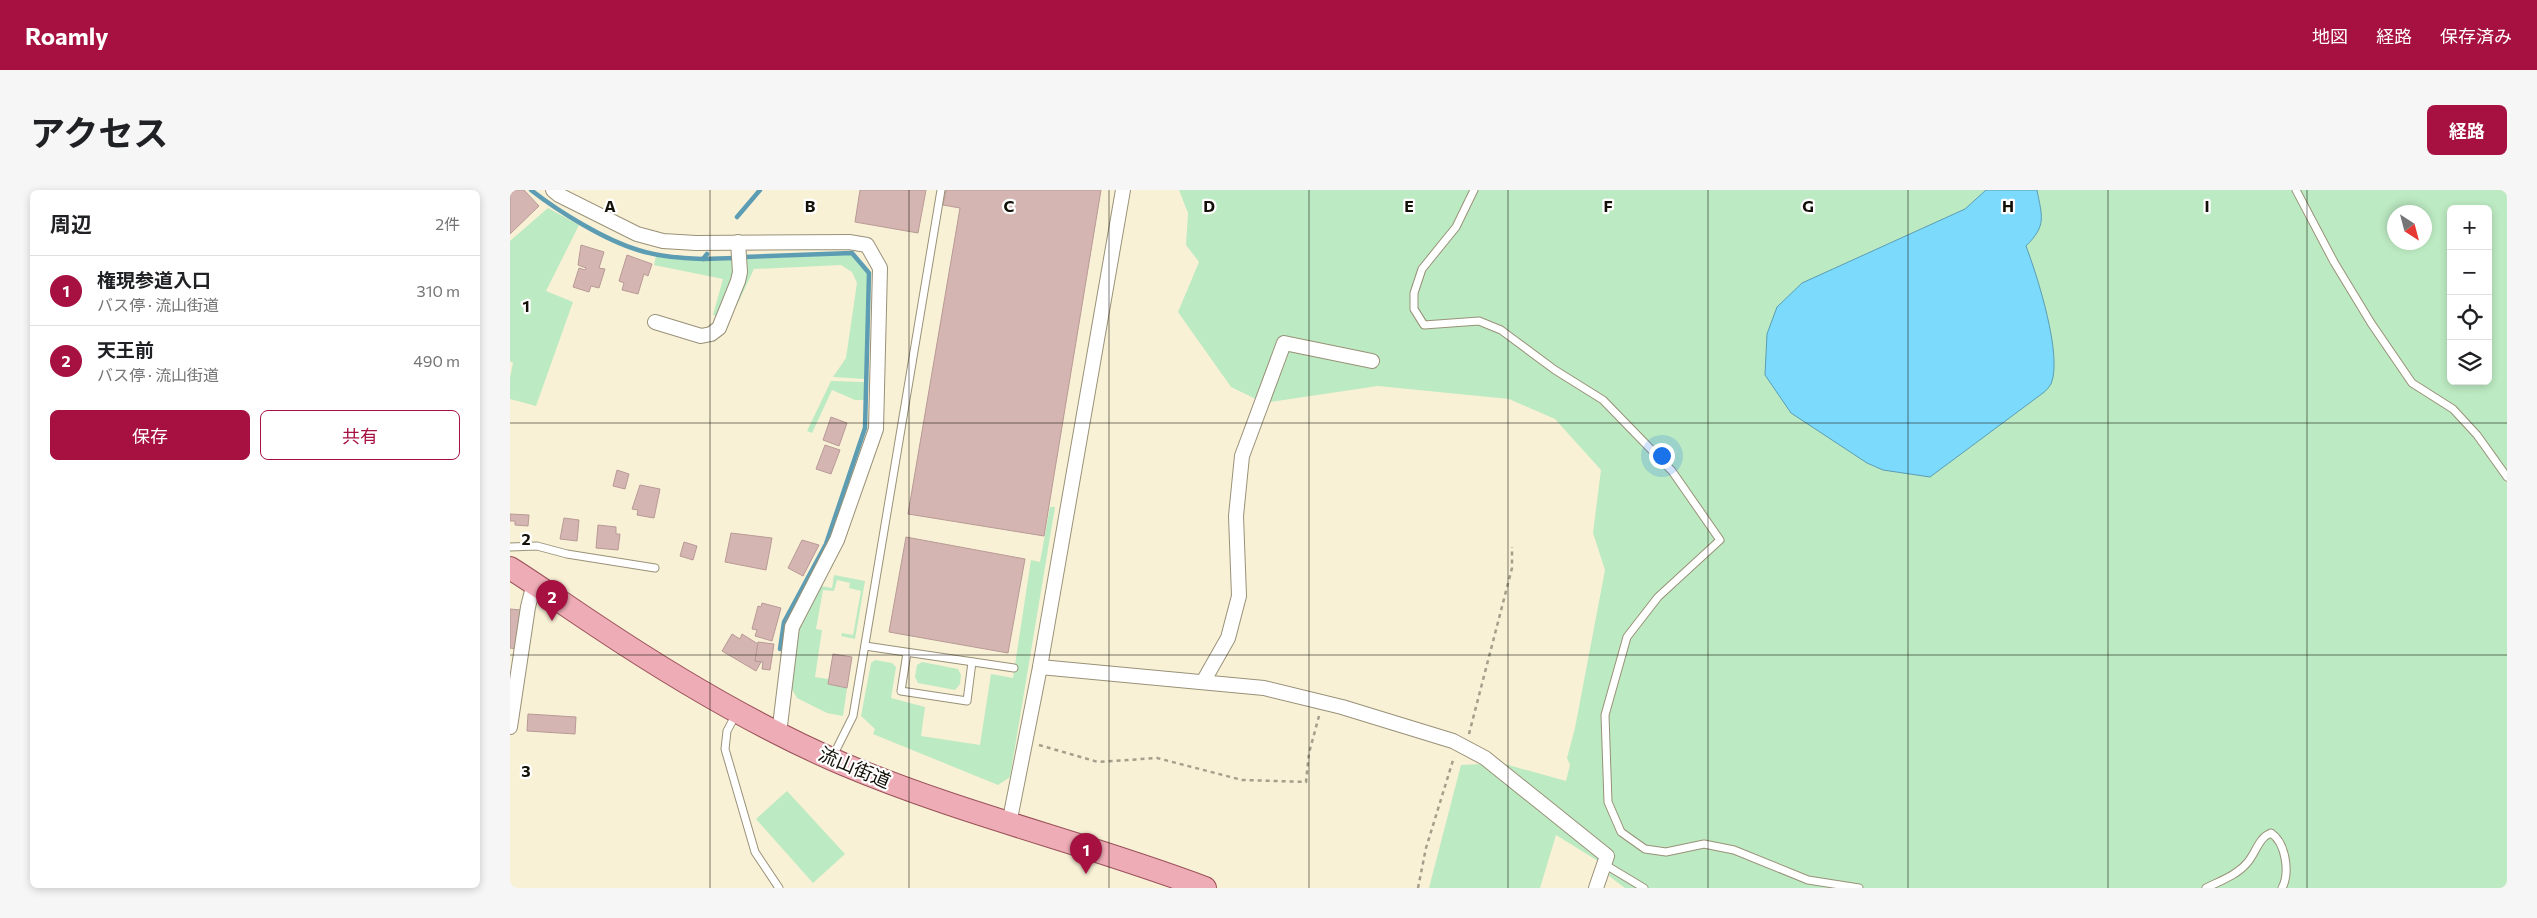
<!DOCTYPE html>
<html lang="ja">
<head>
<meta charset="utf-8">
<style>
	body { margin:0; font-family:Commissioner,"Noto Sans JP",sans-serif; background:#f6f6f6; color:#202124 }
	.controls { position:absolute; right:15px; top:15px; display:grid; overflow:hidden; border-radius:8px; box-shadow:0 2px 8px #0003 }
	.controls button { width:45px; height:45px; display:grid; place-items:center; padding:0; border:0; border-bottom:1px solid #e0e0e0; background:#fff; color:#202124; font:25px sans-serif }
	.compass { position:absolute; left:1877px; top:15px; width:45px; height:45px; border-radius:50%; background:#fff; box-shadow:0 2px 8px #0003; rotate:144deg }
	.you { position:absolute; left:1151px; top:265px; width:18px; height:18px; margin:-12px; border:4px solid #fff; border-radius:50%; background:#1a73e8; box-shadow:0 0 0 8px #1a73e833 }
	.badge { display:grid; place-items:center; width:32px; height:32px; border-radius:50%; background:#a71142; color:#fff; font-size:16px; font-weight:700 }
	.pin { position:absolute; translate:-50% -41px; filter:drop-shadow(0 1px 2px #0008) }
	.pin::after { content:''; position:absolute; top:26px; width:18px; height:15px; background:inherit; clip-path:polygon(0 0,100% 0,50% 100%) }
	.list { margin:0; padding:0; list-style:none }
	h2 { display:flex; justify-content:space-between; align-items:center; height:65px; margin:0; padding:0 20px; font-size:21px }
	h2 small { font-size:16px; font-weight:400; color:#757577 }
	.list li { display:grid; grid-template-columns:32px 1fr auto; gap:15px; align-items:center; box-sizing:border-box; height:70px; padding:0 20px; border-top:1px solid #e0e0e0 }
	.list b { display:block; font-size:19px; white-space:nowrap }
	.list p { margin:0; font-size:16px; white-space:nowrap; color:#757577 }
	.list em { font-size:16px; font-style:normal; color:#757577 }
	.actions { display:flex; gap:10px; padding:15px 20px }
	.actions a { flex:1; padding:11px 0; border:1px solid #a71142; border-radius:8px; text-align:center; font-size:18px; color:#a71142 }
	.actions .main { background:#a71142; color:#fff }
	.icon { flex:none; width:28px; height:28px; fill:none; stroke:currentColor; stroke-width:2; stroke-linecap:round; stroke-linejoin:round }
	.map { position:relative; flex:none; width:1997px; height:698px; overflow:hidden; border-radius:8px }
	header { display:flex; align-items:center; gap:30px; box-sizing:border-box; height:70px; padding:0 25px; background:#a71142; color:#fff }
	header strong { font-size:24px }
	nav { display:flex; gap:28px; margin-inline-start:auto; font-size:18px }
	.intro { display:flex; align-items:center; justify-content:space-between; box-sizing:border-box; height:120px; padding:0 30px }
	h1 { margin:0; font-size:35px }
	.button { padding:12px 22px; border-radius:8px; background:#a71142; color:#fff; font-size:18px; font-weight:700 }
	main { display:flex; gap:30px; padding:0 30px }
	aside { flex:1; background:#fff; border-radius:8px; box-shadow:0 2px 8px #0003 }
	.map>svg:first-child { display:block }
	.green { fill:#bceac2; fill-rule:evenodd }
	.water { fill:#7cdafd; stroke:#5c9db3 }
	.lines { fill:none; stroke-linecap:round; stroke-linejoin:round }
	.stream { stroke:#5c9db3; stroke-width:4.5 }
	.building { fill:#d4b5b1; stroke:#b89a96 }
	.service-casing { stroke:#999178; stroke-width:9 }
	.minor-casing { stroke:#999178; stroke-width:16 }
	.primary-casing { stroke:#9a5159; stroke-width:24 }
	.path { stroke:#a49e8a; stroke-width:2.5; stroke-dasharray:4 4; stroke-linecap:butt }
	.service { stroke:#fff; stroke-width:7 }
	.minor { stroke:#fff; stroke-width:14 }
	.primary { stroke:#eeacb6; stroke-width:22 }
	.grid { fill:none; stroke:#131007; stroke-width:1; stroke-opacity:0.55 }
	.labels { text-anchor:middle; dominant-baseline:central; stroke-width:4.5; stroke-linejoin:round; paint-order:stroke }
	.street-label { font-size:19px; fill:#131007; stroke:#fff }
	.grid-label { font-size:16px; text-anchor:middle; font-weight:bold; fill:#131007; stroke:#fff; stroke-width:4.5; stroke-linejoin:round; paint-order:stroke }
</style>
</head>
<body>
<header>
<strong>Roamly</strong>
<nav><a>地図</a><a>経路</a><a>保存済み</a></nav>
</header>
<div class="intro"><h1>アクセス</h1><a class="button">経路</a></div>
<main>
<aside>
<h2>周辺<small>2件</small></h2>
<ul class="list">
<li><span class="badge">1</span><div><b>権現参道入口</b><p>バス停 · 流山街道</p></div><em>310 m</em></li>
<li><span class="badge">2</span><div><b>天王前</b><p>バス停 · 流山街道</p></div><em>490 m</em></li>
</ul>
<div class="actions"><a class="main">保存</a><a>共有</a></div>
</aside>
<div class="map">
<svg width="1997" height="698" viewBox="0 0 1997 698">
	<rect width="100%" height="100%" fill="#f9f1d6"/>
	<!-- green -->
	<g class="green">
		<path d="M669 0H1997V698H1115L1099 686 1101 679 1046 645 1030 698H919L951 575 991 573 1056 591 1060 575 1057 568 1065 538 1095 380 1083 343 1091 280 1045 229 999 209 868 196 754 213 721 197 668 122 689 72 676 55 678 23ZM1941 19H1978V191H1941ZM1884 22H1914V52H1884Z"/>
		<polygon points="38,18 69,35 36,101 63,112 26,216 0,209 0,188 3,173 0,171 0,51"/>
		<polygon points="341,64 358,83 355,189 323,187 336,168 347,93 342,82 331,75 244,79 227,115 223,114 234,69"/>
		<polygon points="146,66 194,71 225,70 225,86 207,126 203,125 213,89 144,75"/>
		<polygon points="321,191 354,192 354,210 345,210 322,200 302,243 297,241"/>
		<polygon points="540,317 545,317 500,587 488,595 363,544 365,539 351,526 361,473 365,470 382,473 386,477 381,508 415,517 411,546 470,555 481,484 503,488 521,370 530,372"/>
		<polygon points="324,385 355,391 345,449 331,446 332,443 343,445 351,401 339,398 340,393 327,390 324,401 313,400 306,439 312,440 305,487 318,489 318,494 337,498 333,526 317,523 287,508 282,499 287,438 310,396 322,398"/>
		<polygon points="412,472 448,479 451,485 450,494 445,500 408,493 405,487 407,475"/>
		<polygon points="277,601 335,664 303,693 246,629"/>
	</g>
	<!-- water -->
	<path class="water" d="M1476 0H1527C1532 27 1537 35 1516 56 1527 85 1553 166 1541 194 1539 197 1536 201 1533 203L1420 287 1373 280 1357 273 1281 223 1255 185 1257 144 1267 117 1292 93 1455 19Z"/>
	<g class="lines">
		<!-- stream -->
		<g class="stream">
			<path d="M21 0C49 22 95 50 128 60 150 67 171 68 193 69L197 64"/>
			<polyline points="227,27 250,0"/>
			<polyline points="234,67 342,63 359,83 355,238 316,354 274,432 270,459"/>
			<polyline points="193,69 225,68"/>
		</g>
	</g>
	<!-- building -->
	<g class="building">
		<polygon points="0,0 14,0 29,16 0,44"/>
		<polygon points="350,0 416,0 408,43 345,32"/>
		<polygon points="436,0 591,0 534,346 398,324 450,18 433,15"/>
		<polygon points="71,55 94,62 89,78 95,79 89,98 81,96 79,102 63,97 69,78 75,80 76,78 68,75"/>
		<polygon points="117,65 142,74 138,86 134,84 128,104 112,100 114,93 109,91"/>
		<polygon points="321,227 337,233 329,256 313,250"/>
		<polygon points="315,255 330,260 321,284 306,279"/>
		<polygon points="107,280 119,284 115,299 103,296"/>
		<polygon points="130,295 150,299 144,328 127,325 128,320 122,319"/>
		<polygon points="0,324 19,325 18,336 5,335 5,331 0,331"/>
		<polygon points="54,328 69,330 67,351 50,349"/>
		<polygon points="88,335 106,337 106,344 110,344 108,360 86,358"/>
		<polygon points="221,343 262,348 256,380 215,372"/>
		<polygon points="396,347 515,369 498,463 379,442"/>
		<polygon points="292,350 309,355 293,386 278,378"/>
		<polygon points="174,352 187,356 183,370 170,366"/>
		<polygon points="252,413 271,418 262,451 245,446 247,440 242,439 248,416 251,417"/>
		<polygon points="0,419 11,420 6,459 0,458"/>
		<polygon points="222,444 230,449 232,444 248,454 245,471 251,472 246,481 212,461"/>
		<polygon points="248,452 264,454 260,480 252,479 253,472 245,471"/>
		<polygon points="323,464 342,467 337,498 318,494"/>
		<polygon points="18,524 66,527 65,544 17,541"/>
	</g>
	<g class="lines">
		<defs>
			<g id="service">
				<polyline points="964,0 946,37 912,79 904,103 904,119 914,135 969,131 991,140 1045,180 1093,210 1162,281 1210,350 1148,407 1117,447 1095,525 1098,612 1111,642 1135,659 1156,662 1194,654 1224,660 1298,690 1349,698"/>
				<polyline points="1786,0 1824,72 1861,133 1902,193 1943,219 1967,245 1997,287"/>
				<polyline points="0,357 27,356 57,364 145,378"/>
				<polyline points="355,456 504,478"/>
				<polyline points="397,463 391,501 457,511 462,472"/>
				<polyline points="226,524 217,541 215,559 245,662 269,698"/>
				<polyline points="323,566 343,526 431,0"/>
				<polyline points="1094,674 1134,698"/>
				<path d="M1696 698C1710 691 1727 685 1737 673 1746 663 1748 648 1761 643 1776 653 1780 683 1772 698"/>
			</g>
			<g id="minor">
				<polyline points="43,0 49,5 127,44 153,51 186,53 339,52 357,55 370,78 366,239 327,350 282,437 269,544"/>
				<polyline points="145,132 191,146 201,144 209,138 228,91 230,82 228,52"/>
				<polyline points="530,477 754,498 832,517 943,551 975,568 1097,666 1086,698"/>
				<polyline points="693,492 718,448 729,406 726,326 732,266 774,153 862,171"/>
				<polyline points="0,537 18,417 24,393"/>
				<polyline points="499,634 530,477 613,0"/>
			</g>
			<path id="primary" d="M0 378C30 397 58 417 87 436 165 488 247 537 333 574 451 624 576 653 695 698"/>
		</defs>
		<!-- service casing -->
		<use href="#service" class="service-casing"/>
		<!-- minor casing -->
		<use href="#minor" class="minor-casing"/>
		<!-- primary casing -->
		<use href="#primary" class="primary-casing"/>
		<!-- path -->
		<g class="path">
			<polyline points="959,544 1002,378 1002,357"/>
			<polyline points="529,555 588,572 647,568 732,590 796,592 799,563 809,526"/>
			<polyline points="908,698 916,658 944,567"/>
		</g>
		<!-- service -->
		<use href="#service" class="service"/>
		<!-- minor -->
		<use href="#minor" class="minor"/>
		<!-- primary -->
		<use href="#primary" class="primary"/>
	</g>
	<!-- grid -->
	<path class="grid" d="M200 0V698M399 0V698M599 0V698M799 0V698M998 0V698M1198 0V698M1398 0V698M1598 0V698M1797 0V698M0 233H1997M0 465H1997"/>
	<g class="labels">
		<!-- street labels -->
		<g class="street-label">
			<text transform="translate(345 577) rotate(23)">流山街道</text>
		</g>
	</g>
	<g class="grid-label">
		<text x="100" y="22">A</text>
		<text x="300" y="22">B</text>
		<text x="499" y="22">C</text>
		<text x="699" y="22">D</text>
		<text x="899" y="22">E</text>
		<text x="1098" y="22">F</text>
		<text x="1298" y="22">G</text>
		<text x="1498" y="22">H</text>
		<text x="1697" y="22">I</text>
		<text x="16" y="122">1</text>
		<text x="16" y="355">2</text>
		<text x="16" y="587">3</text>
	</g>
</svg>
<div class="controls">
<button>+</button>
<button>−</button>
<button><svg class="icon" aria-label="locate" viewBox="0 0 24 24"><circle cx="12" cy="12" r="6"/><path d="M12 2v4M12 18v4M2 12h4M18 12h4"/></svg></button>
<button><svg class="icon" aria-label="layers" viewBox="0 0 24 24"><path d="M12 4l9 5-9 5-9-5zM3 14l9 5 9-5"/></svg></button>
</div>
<svg class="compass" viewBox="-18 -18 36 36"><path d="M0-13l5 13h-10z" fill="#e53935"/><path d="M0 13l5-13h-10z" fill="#757577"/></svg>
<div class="you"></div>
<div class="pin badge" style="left:576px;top:684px">1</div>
<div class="pin badge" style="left:42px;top:431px">2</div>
</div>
</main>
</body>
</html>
